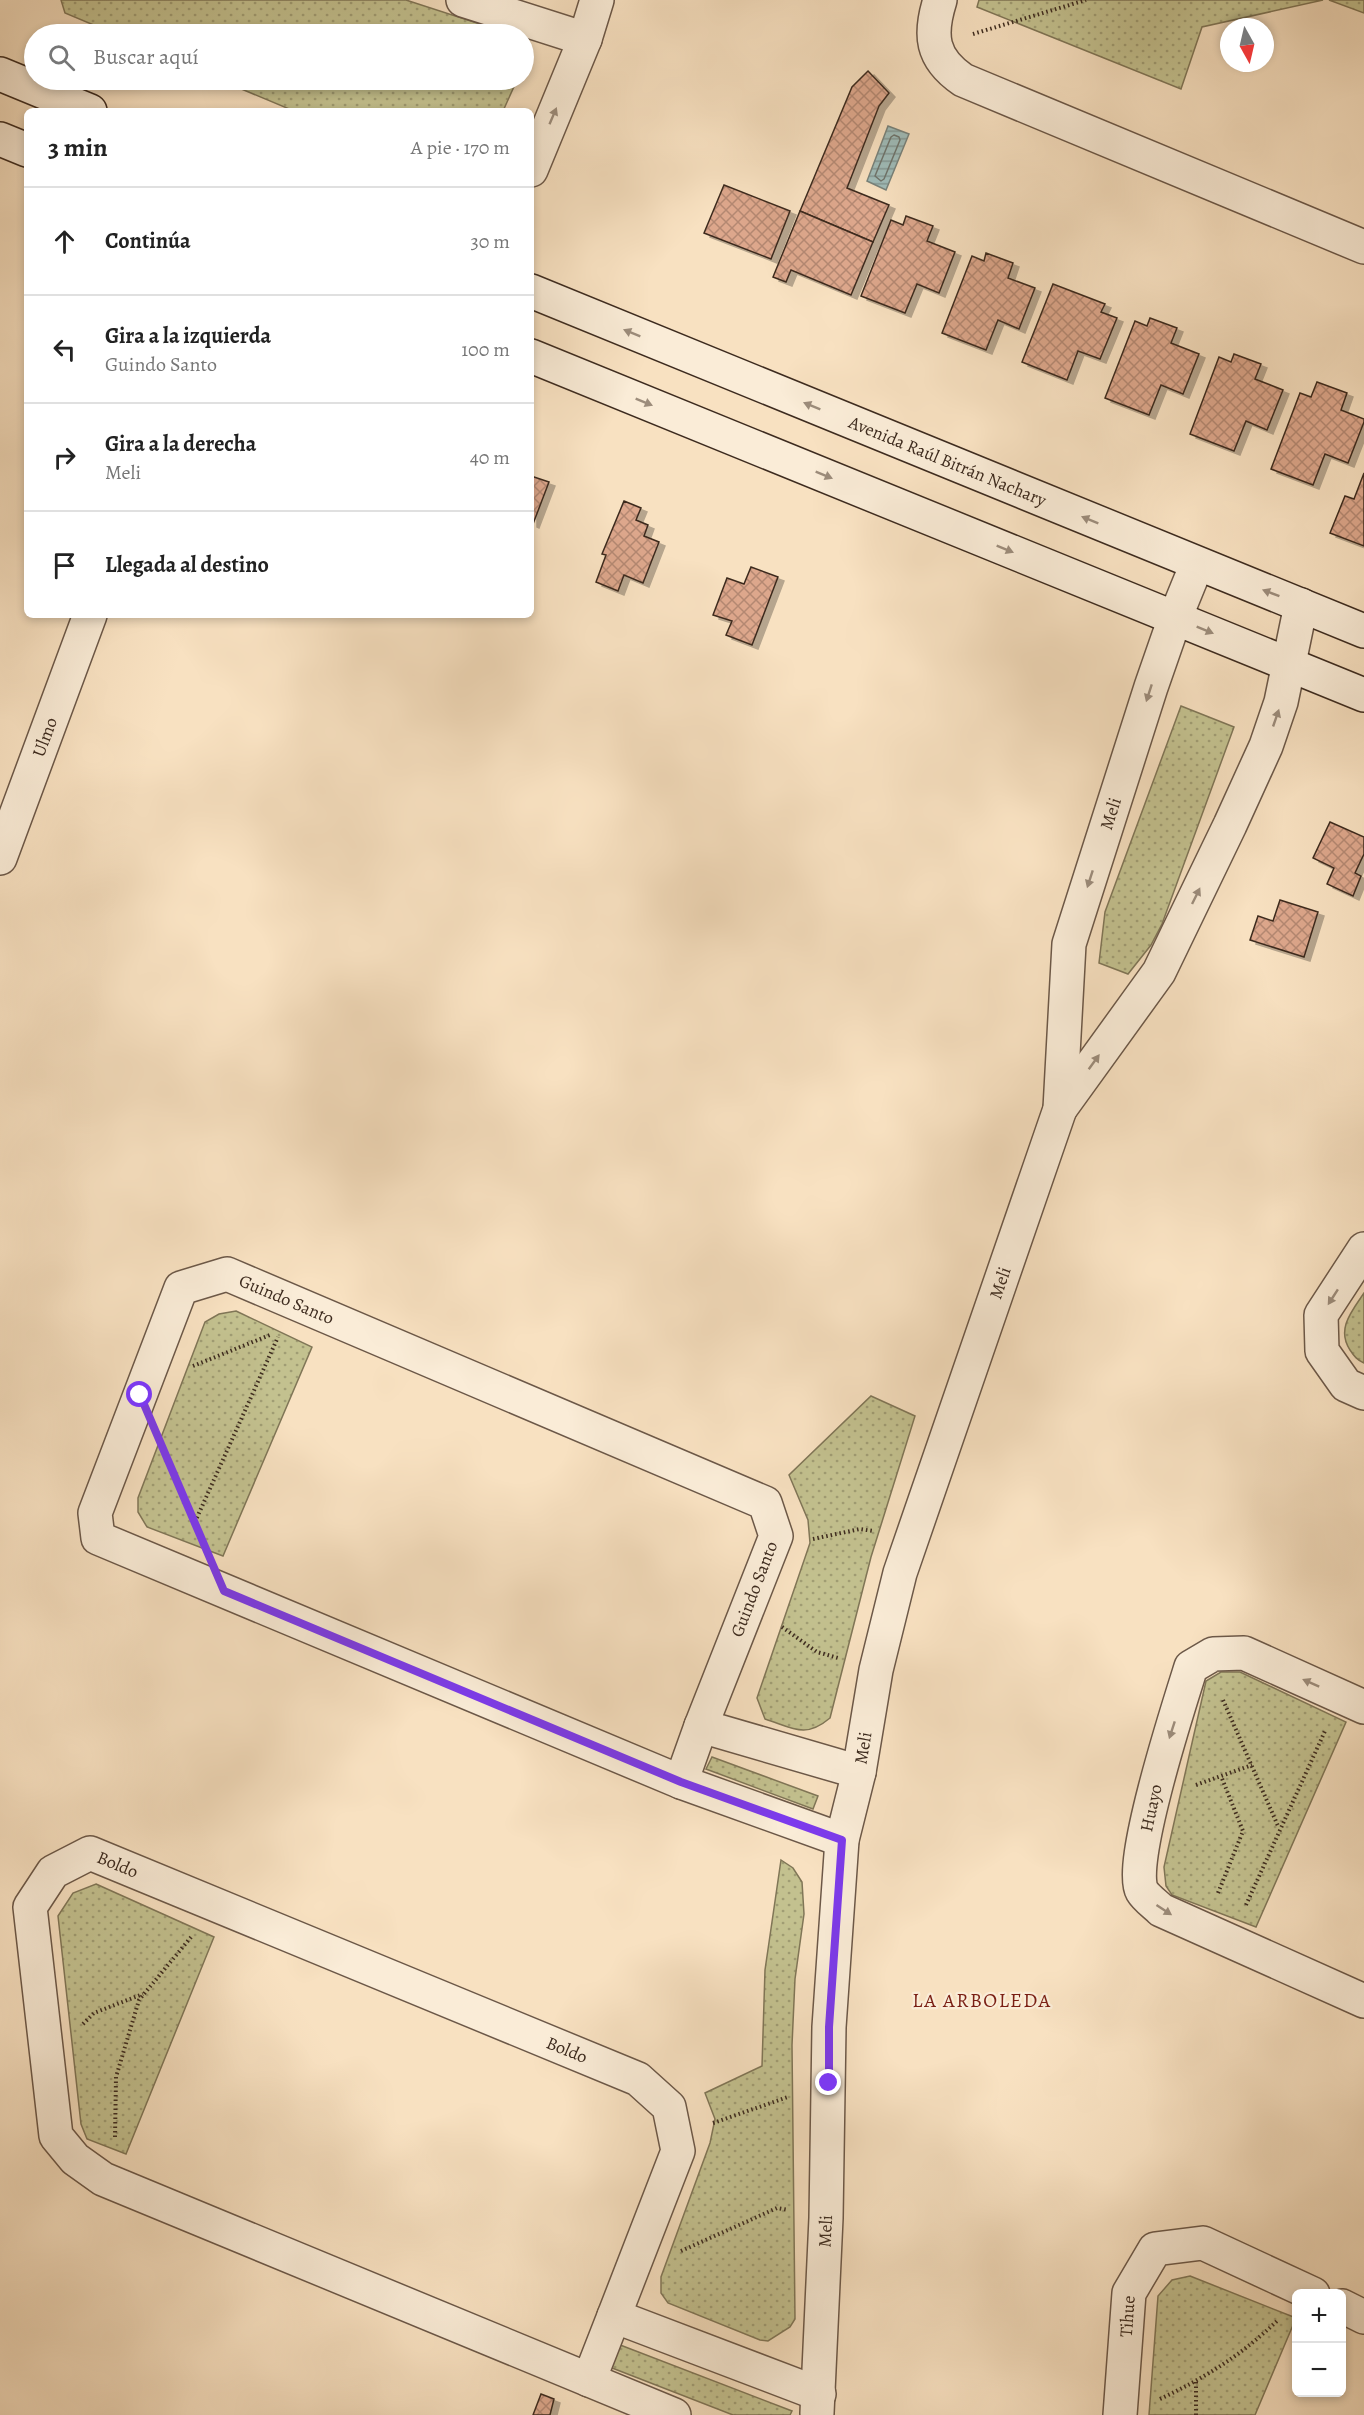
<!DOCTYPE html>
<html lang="es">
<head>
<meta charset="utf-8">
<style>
	body { margin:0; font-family:Alegreya,serif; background:#f6f6f6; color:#222 }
	.controls { position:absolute; right:18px; bottom:18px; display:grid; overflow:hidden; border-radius:9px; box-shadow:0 3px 9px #0003 }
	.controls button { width:54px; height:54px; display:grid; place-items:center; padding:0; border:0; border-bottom:2px solid #e0e0e0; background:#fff; color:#222; font:30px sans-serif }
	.compass { position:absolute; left:1220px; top:18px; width:54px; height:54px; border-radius:50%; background:#fff; box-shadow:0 3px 9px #0003; rotate:172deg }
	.stop { position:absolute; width:18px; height:18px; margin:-14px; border:4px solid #7c3aed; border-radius:50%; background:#fff }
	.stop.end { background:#7c3aed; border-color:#fff; box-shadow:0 2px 6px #0008 }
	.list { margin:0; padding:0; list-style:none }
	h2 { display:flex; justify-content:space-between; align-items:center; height:78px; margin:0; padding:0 24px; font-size:26px }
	h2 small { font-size:20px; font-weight:400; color:#767676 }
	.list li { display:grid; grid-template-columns:39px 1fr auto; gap:18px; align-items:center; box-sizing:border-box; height:108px; padding:0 24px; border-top:2px solid #e0e0e0 }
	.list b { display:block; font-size:22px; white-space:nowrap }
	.list p { margin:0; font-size:20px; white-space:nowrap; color:#767676 }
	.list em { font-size:20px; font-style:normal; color:#767676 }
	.icon { flex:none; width:33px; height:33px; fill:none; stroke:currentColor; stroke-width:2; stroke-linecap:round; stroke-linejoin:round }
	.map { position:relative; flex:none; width:1364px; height:2415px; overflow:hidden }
	.search { position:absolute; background:#fff; box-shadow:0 3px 9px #0003; left:24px; top:24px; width:510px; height:66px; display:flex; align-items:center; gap:15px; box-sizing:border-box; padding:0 21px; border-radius:33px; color:#767676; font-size:22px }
	.panel { position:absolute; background:#fff; box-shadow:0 3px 9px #0003; left:24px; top:108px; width:510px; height:510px; border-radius:9px }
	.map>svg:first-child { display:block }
	.grass { fill:url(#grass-dots); stroke:#807657; stroke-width:1.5 }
	.water { fill:url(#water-rules); stroke:#78827b; stroke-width:1.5 }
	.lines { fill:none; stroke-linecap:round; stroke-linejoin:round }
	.shore { stroke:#6e746c; stroke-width:1.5 }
	.building { fill:url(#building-cross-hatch); stroke:#3d2b1f; stroke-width:1.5; filter:url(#shadow) }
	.street-casing { stroke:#6c5848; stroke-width:36 }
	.secondary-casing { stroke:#3d2b1f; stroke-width:36 }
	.path { stroke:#3d2b1f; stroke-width:4; stroke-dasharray:1.5 3; stroke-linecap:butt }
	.street { stroke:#faecd7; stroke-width:33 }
	.secondary { stroke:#faecd7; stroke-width:33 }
	.oneway { fill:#9c8c7b }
	.route { stroke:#7c3aed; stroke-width:8 }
	.labels { text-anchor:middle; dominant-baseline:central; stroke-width:4.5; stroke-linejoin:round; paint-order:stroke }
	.street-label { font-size:18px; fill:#3d2b1f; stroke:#faecd7 }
	.neighbourhood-label { font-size:20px; letter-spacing:1.5px; fill:#7a1f14; stroke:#faecd7 }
</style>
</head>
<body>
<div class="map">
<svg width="1364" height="2415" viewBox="0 0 1364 2415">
	<defs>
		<pattern id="grass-dots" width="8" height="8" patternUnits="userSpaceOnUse" patternTransform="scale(1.5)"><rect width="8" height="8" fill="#c3c18f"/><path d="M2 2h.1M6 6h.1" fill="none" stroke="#a09d74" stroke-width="1.8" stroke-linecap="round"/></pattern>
		<pattern id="water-rules" width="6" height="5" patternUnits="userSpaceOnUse" patternTransform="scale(1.5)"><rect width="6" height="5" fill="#9fbcb9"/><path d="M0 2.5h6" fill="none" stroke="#839996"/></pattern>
		<pattern id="building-cross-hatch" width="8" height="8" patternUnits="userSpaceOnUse" patternTransform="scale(1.5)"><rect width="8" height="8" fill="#dda78c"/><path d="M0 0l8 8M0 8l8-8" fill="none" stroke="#b48872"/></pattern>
		<filter id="shadow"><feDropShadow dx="6" dy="4" stdDeviation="0" flood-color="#0004"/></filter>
	</defs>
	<rect width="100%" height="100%" fill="#f8e1c1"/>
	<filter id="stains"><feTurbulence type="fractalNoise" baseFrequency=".00333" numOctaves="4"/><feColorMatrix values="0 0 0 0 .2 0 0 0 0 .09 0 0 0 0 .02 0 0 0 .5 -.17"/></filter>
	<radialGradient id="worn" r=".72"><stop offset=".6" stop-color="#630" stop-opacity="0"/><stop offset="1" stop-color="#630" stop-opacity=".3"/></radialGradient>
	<!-- grass -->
	<g class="grass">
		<polygon points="61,0 406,0 511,34 115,34 65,13"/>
		<polygon points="979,0 1323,0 1202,27 1181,89 977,7"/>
		<polygon points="1329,0 1364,0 1364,13"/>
		<polygon points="220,80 517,80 503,111 294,111"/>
		<polygon points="1181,706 1234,727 1162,924 1151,945 1128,974 1099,963 1105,912"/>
		<path d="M1364 1293V1363C1357 1360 1354 1356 1350 1350 1336 1329 1352 1311 1364 1293Z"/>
		<polygon points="236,1311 312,1347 223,1556 147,1527 138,1512 138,1498 205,1322 219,1314"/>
		<path d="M871 1396 915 1416 871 1557 830 1718C805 1739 793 1728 765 1719L757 1698 810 1543 808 1520 789 1475Z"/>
		<polygon points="1221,1672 1240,1672 1346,1722 1256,1927 1172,1895 1166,1886 1164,1867 1206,1681"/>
		<polygon points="712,1757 818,1796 813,1809 706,1769"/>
		<polygon points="781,1860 793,1868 802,1882 804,1914 795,1979 792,2045 795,2319 790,2327 768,2341 760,2340 668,2303 661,2293 661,2277 710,2143 715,2119 705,2093 762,2066 765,1970"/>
		<polygon points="96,1884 214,1937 126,2154 87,2139 81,2124 58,1916 73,1893"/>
		<polygon points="1190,2276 1296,2318 1255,2415 1149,2415 1158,2296 1172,2280"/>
		<polygon points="615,2343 792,2411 790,2415 733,2415 607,2366"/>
	</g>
	<!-- water -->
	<polygon class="water" points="888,126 909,134 886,190 867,181"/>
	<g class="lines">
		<!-- shore -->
		<polygon class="shore" points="894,135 899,137 900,140 884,179 881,181 875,176 891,137"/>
	</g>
	<!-- building -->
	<g class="building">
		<polygon points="868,71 889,93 879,106 847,188 889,205 873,242 800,211 852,87"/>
		<polygon points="724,185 790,211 771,259 704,233"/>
		<polygon points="800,211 873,242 851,295 791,270 786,282 773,277"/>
		<polygon points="906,216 933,226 927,241 955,252 939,293 917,284 905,313 861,296 891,220 903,225"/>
		<polygon points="986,253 1013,263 1008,278 1035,288 1019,329 998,320 986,350 942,333 972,256 984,261"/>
		<polygon points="1053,284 1105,304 1101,312 1117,318 1100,359 1078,351 1067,380 1022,362"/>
		<polygon points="1150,318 1177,328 1171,343 1199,354 1183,394 1161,385 1149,415 1105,398 1135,321 1147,326"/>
		<polygon points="1234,354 1261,364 1255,379 1283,390 1267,430 1246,421 1234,451 1190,434 1219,357 1231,362"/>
		<polygon points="1317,382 1347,393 1341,410 1364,419 1364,422 1348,463 1325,454 1313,485 1271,469 1300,393 1311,397"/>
		<polygon points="1364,473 1364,546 1330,533 1345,496 1354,499"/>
		<polygon points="531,476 549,482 533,524 531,523"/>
		<polygon points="624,501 641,508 636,520 648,525 644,536 659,542 643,583 624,575 618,591 596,582 606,555 602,554"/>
		<polygon points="751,567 778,577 752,645 726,635 732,621 713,615 727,578 744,584"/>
		<polygon points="1330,822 1364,837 1364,854 1355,873 1361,876 1353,896 1327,884 1334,868 1313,858"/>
		<polygon points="1280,900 1318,912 1304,957 1250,940 1258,916 1273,921"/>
		<polygon points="541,2394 554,2399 550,2415 533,2415"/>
	</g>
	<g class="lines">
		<defs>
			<g id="street">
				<polyline points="463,0 585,39"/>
				<path d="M940 0C929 35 931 58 963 80L1364 247"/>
				<polyline points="531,170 585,39 597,0"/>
				<path id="s1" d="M0 858 90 615"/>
				<polyline points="1060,1109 1159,972 1230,825 1266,746 1281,702 1301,605"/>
				<polyline points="1364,1249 1321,1315 1322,1351 1346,1385 1364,1393"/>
				<path d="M1364 1707 1244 1653 1213 1654 1191 1667C1180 1702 1127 1865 1142 1891 1146 1898 1155 1904 1161 1910L1364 2001"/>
				<polyline points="681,1782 701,1726"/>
				<path id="s2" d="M842 1840 681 1782 98 1538 95 1513 181 1288 227 1274 765 1503 776 1536 701 1726 859 1772"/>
				<polyline points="1342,2306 1364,2317"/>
				<polyline points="589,2380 614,2316"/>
				<path id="s3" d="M817 2413 826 2218 829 2027 842 1840 859 1772 876 1670 900 1573 1060 1109 1069 944 1151 687 1175 618 1197 564"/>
				<path id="s4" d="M674 2415 103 2179 75 2159 56 2136 30 1907 53 1872 90 1853 638 2079 669 2107 678 2151 614 2316 819 2394"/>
				<path id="s5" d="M1120 2415 1129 2293 1155 2249 1203 2243 1313 2294"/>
			</g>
			<g id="secondary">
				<polyline points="0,74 90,111"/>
				<polyline points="0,139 27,150"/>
				<path id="s6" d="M531 291 1364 631"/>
				<polyline points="531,356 1364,695"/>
			</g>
		</defs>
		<!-- street casing -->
		<use href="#street" class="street-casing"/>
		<!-- secondary casing -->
		<use href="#secondary" class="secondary-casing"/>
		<!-- path -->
		<g class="path">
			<polyline points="973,34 1086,0"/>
			<polyline points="193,1366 270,1335"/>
			<polyline points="163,1448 201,1538"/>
			<polyline points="195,1522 278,1337"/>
			<polyline points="813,1539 860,1529 873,1531"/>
			<polyline points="782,1627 817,1652 838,1658"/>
			<polyline points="1223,1700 1278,1826"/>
			<polyline points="1196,1785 1252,1765"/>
			<polyline points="1218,1893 1243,1831 1221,1776"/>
			<polyline points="1246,1905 1325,1731"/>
			<polyline points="83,2024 94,2013 143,1994"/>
			<polyline points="713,2123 788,2097"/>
			<polyline points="115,2137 116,2077 139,2000 192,1936"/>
			<polyline points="681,2251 777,2208 788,2210"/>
			<polyline points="1196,2382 1196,2415"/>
			<path d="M1160 2399C1205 2378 1243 2354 1278 2320"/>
		</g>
		<!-- street -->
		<use href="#street" class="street"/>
		<!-- secondary -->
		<use href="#secondary" class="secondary"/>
	</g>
	<!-- one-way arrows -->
	<defs><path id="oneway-solid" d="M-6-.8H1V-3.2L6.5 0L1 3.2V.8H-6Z" transform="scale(1.5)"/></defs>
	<g class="oneway">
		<use href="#oneway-solid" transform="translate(553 116) rotate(-67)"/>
		<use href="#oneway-solid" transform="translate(632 333) rotate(-158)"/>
		<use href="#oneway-solid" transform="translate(644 402) rotate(22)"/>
		<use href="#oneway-solid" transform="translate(812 406) rotate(-158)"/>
		<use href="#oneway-solid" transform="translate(824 475) rotate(22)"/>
		<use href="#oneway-solid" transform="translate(1090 520) rotate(-158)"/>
		<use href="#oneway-solid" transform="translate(1005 549) rotate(22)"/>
		<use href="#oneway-solid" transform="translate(1271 593) rotate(-159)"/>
		<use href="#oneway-solid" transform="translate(1205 630) rotate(22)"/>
		<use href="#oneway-solid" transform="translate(1149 693) rotate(108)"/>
		<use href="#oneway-solid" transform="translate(1276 718) rotate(-71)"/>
		<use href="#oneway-solid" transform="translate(1090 879) rotate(108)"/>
		<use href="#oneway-solid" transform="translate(1196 896) rotate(-64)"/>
		<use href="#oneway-solid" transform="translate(1094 1062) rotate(-54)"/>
		<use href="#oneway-solid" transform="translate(1333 1297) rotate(123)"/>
		<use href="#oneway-solid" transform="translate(1311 1683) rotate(-156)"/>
		<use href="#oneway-solid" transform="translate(1172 1730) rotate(108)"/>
		<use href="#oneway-solid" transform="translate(1164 1910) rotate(33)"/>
	</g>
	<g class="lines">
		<!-- route -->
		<polyline class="route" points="140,1395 224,1591 681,1782 842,1840 829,2027 829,2083"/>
	</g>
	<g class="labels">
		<!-- street labels -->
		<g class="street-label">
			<text stroke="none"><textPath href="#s6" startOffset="450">Avenida Raúl Bitrán Nachary</textPath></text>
			<text stroke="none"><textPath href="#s1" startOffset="129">Ulmo</textPath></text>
			<text stroke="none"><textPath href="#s3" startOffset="1640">Meli</textPath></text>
			<text stroke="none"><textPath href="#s3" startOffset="1154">Meli</textPath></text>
			<text stroke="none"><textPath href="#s2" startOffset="1182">Guindo Santo</textPath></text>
			<text transform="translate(754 1589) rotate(-69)">Guindo Santo</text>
			<text stroke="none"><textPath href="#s3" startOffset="668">Meli</textPath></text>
			<text transform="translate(1151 1808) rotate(-78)">Huayo</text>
			<text stroke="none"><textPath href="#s4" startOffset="1026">Boldo</textPath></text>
			<text stroke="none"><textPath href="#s4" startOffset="1512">Boldo</textPath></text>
			<text stroke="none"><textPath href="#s3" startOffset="182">Meli</textPath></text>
			<text stroke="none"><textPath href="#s5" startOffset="99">Tihue</textPath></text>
		</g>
		<!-- neighbourhood labels -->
		<g class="neighbourhood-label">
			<text x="982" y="2000">LA ARBOLEDA</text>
		</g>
	</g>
	<rect width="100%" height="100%" filter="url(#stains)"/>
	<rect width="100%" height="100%" fill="url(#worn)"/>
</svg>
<div class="controls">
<button>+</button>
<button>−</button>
</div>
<svg class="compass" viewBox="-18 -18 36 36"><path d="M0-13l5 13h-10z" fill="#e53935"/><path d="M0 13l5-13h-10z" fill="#767676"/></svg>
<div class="stop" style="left:140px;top:1395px"></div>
<div class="stop end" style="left:829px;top:2083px"></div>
<div class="search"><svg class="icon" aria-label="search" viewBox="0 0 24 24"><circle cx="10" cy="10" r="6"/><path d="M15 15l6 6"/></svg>Buscar aquí</div>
<section class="panel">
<h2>3 min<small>A pie · 170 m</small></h2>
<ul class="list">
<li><svg class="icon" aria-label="ahead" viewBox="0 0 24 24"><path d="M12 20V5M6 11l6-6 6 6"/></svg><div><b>Continúa</b></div><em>30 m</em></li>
<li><svg class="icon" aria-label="left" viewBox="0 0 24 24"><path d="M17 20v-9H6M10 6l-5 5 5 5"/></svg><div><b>Gira a la izquierda</b><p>Guindo Santo</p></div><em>100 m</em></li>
<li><svg class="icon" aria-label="right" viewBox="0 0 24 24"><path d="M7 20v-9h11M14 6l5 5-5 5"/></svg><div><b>Gira a la derecha</b><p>Meli</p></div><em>40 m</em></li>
<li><svg class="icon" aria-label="arrive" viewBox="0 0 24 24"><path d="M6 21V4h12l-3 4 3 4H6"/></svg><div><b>Llegada al destino</b></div></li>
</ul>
</section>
</div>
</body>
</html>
